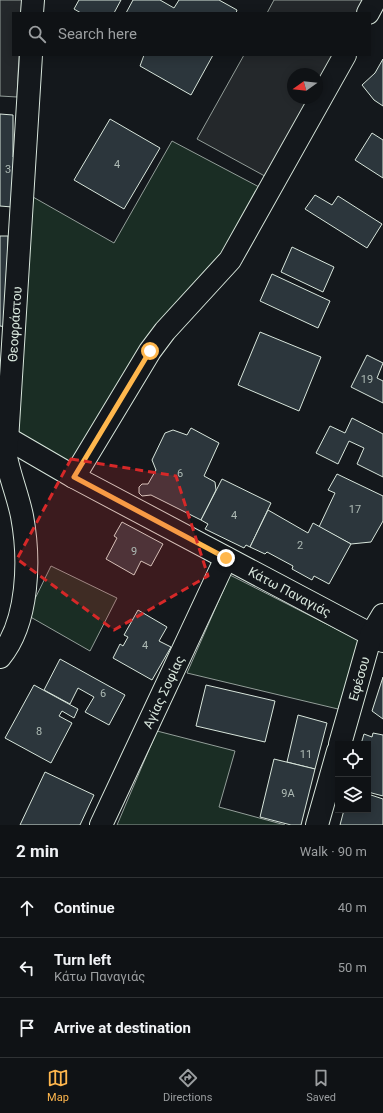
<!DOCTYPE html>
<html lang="en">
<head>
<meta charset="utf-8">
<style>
	body { margin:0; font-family:Roboto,sans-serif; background:#181b1e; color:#f1f3f6 }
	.controls { position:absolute; right:12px; bottom:12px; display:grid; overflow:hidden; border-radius:0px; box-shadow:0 2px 10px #0003 }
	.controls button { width:36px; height:36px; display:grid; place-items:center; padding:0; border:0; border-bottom:1px solid #2f3234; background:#0f1215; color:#f1f3f6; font:20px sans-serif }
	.compass { position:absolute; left:287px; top:68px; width:36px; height:36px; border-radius:50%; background:#0f1215; box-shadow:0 2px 10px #0003; rotate:255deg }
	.stop { position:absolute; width:12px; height:12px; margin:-9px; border:3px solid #ffb74d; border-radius:50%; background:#fff }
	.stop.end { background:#ffb74d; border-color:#fff; box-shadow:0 1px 4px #0008 }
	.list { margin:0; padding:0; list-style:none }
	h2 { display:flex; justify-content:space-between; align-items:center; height:52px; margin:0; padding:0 16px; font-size:17px }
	h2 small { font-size:13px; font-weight:400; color:#9b9ea0 }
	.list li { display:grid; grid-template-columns:26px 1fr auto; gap:12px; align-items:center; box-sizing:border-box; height:60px; padding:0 16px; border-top:1px solid #2f3234 }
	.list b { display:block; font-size:15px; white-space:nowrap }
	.list p { margin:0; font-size:13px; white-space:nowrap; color:#9b9ea0 }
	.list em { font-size:13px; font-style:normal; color:#9b9ea0 }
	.icon { flex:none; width:22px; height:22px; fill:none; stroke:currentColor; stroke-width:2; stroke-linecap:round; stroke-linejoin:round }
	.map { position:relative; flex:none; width:383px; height:825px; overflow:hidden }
	.search { position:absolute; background:#0f1215; box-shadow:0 2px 10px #0003; left:12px; right:12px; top:12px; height:44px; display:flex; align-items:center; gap:10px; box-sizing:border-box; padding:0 14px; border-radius:0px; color:#9b9ea0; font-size:15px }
	.sheet { height:232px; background:#0f1215 }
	nav { display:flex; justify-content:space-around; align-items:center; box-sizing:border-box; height:56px; border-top:1px solid #2f3234; background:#0f1215; font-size:11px; color:#9b9ea0 }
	nav a { display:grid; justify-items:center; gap:2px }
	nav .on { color:#ffb74d }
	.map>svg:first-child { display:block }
	.green { fill:#1a2d24; stroke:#939e99 }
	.parking { fill:#24282b; stroke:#939e99; fill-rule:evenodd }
	.building { fill:#2c363c; stroke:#d8e6dc }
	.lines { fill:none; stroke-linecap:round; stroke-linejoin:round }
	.minor-casing { stroke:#d8e6dc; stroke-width:24 }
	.tertiary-casing { stroke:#d8e6dc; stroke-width:24 }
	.minor { stroke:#14181c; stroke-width:22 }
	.tertiary { stroke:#14181c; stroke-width:22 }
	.route { stroke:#ffb74d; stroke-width:5 }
	.marked { fill:#d62828; fill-opacity:0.2; stroke:#d62828; stroke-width:3; stroke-dasharray:8 5; stroke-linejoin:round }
	.labels { text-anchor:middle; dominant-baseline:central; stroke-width:3; stroke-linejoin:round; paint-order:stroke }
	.number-label { font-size:11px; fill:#adbab4 }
	.street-label { font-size:13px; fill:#d8e6dc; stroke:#14181c }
</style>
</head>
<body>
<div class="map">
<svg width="383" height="825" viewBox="0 0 383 825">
	<rect width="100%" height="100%" fill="#14181c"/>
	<!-- green -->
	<g class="green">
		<polygon points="172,141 261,188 223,254 70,469 14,436 33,197 114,243"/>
		<polygon points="51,566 117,598 90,651 27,615"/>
		<polygon points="230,575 360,641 338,709 187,673"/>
		<polygon points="157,731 235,751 219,807 285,825 117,825"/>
	</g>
	<!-- parking -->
	<g class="parking">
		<polygon points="0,0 23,0 22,13 13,13 13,55 19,55 17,97 0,96"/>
		<polygon points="274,0 372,0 365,13 267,13"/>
		<path d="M244 55H341L272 180 197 139ZM293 74H317V98H293Z"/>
	</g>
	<!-- building -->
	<g class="building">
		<polygon points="79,0 121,0 114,13 81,13 74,9"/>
		<polygon points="133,0 160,0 174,8 179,0 219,0 237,10 236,13 126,13"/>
		<polygon points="144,55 213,55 191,95 140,66"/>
		<polygon points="383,59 383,106 374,100 362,85 375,73"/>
		<polygon points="0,114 13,115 13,157 17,157 12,207 0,206"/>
		<polygon points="110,119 160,148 124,209 74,180"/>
		<polygon points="372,133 383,140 383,178 355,160"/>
		<polygon points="315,195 332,205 338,196 382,224 367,248 305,209"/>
		<polygon points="0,236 8,236 6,327 0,326"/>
		<polygon points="292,247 334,267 323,292 281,272"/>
		<polygon points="272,274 330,301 318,328 260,301"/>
		<polygon points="260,332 321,357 299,411 238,385"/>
		<polygon points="367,355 383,363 377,378 383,381 383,403 351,387"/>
		<polygon points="352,418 383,434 383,477 357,464 364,448 349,441 338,464 316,453 330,426 345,433"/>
		<polygon points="191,428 219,443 204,476 215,482 216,490 201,520 151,495 142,496 139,493 139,487 142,484 148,484 156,470 152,460 165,433 173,430 187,435"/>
		<polygon points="337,474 383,496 383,521 371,542 351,544 319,527 335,493 328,490"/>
		<polygon points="222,479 271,503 250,547 246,545 244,548 205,529 208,524 201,520"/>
		<polygon points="268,510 308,533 313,523 351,544 329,584 314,576 312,580 292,569 293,566 267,552 265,554 250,547"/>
		<polygon points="122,522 163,544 151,566 141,561 134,575 106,559 117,538 114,536"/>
		<polygon points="138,610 167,627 159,641 171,647 152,680 113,658 120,644 123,646 128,637 124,635"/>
		<polygon points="60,659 125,695 109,725 85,712 94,697 78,688 70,704 44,690"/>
		<polygon points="383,677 383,719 372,711"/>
		<polygon points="34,685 78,709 74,718 62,711 59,716 72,723 51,763 5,738"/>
		<polygon points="206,685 275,701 265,742 196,726"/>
		<polygon points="298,715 327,723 315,769 287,762"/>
		<polygon points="373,733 383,735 383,796 368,792 368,744 361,744 364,734 372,737"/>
		<polygon points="274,759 315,769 301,825 291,825 260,817"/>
		<polygon points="45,772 94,795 80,825 20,825"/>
		<polygon points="368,794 383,799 383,825 340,825 344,810 368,810"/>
	</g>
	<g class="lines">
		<defs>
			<g id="minor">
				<polyline points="32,13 33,0"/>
				<polyline points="368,13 375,0"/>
				<path id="s1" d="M0 434 74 477 383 641"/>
				<polyline points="74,477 150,351 165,331 230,260 345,55"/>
				<path id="s2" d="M0 657C29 622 30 559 22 516 18 496 10 477 6 457L31 55"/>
				<path id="s3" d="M101 825 226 558"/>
			</g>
			<g id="tertiary">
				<path id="s4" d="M340 744 371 635 383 615"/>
				<polyline points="317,825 338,751"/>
			</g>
		</defs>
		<!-- minor casing -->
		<use href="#minor" class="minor-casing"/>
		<!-- tertiary casing -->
		<use href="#tertiary" class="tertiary-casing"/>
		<!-- minor -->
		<use href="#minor" class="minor"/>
		<!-- tertiary -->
		<use href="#tertiary" class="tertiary"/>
	</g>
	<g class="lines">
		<!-- route -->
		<polyline class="route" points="150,351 74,477 226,558"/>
	</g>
	<!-- marked area -->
	<path class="marked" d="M71 459 176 476 208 576 114 630 17 559Z"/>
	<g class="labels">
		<!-- number labels -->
		<g class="number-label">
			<text x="117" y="164">4</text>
			<text x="8" y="169">3</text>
			<text x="367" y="379">19</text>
			<text x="180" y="473">6</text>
			<text x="355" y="509">17</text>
			<text x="234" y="515">4</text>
			<text x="300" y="545">2</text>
			<text x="134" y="551">9</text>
			<text x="145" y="645">4</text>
			<text x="103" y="693">6</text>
			<text x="39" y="731">8</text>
			<text x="306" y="754">11</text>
			<text x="288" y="793">9A</text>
		</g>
		<!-- street labels -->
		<g class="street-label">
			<text stroke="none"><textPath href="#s2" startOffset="341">Θεοφράστου</textPath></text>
			<text stroke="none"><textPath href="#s1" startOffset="330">Κάτω Παναγιάς</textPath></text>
			<text stroke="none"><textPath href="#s4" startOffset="68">Εφέσου</textPath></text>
			<text stroke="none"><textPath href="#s3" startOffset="147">Αγίας Σοφίας</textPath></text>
		</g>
	</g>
</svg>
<div class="controls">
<button><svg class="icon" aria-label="locate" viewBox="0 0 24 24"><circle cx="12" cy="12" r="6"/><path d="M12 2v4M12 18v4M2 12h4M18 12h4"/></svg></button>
<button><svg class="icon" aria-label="layers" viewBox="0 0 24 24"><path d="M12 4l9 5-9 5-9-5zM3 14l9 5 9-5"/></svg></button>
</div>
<svg class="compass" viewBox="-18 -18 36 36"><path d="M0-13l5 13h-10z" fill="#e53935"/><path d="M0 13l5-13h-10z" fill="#9b9ea0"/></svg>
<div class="stop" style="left:150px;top:351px"></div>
<div class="stop end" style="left:226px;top:558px"></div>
<div class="search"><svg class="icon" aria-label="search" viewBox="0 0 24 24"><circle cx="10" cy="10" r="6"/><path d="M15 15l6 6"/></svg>Search here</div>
</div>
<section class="sheet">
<h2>2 min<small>Walk · 90 m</small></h2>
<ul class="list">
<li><svg class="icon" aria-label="ahead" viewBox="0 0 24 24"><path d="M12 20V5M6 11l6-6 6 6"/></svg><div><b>Continue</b></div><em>40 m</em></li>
<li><svg class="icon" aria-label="left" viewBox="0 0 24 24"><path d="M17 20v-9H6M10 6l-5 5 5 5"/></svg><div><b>Turn left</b><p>Κάτω Παναγιάς</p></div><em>50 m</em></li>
<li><svg class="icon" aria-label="arrive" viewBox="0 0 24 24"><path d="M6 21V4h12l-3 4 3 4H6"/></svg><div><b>Arrive at destination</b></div></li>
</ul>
</section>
<nav>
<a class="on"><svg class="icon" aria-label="map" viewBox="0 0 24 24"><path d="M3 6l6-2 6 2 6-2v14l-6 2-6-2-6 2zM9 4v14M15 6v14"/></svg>Map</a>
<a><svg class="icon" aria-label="directions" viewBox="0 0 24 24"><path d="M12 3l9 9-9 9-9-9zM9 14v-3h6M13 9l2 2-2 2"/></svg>Directions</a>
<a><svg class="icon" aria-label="saved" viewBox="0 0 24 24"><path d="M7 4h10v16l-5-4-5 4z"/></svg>Saved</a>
</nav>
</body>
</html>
